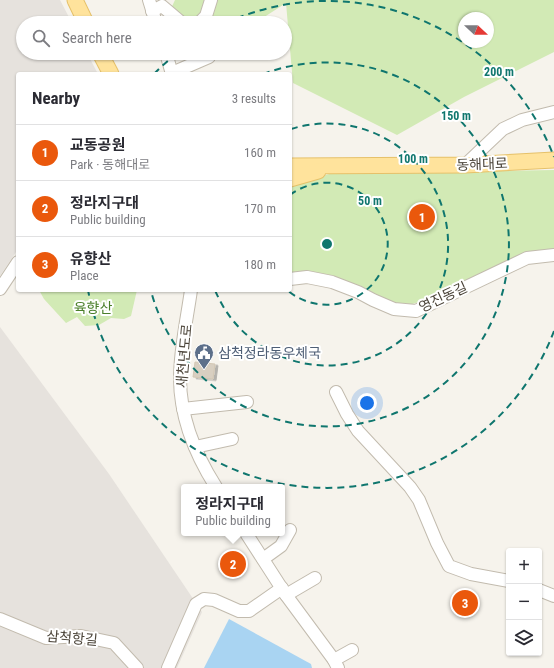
<!DOCTYPE html>
<html lang="en">
<head>
<meta charset="utf-8">
<style>
	body { margin:0; font-family:"Roboto Condensed","Noto Sans KR",sans-serif; background:#f7f7f7; color:#2b2b33 }
	.controls { position:absolute; right:12px; bottom:12px; display:grid; overflow:hidden; border-radius:4px; box-shadow:0 1px 3px #0004 }
	.controls button { width:36px; height:36px; display:grid; place-items:center; padding:0; border:0; border-bottom:1px solid #e1e1e2; background:#fff; color:#2b2b33; font:20px sans-serif }
	.compass { position:absolute; left:458px; top:12px; width:36px; height:36px; border-radius:50%; background:#fff; box-shadow:0 1px 3px #0004; rotate:112deg }
	.you { position:absolute; left:367px; top:403px; width:14px; height:14px; margin:-10px; border:3px solid #fff; border-radius:50%; background:#1a73e8; box-shadow:0 0 0 6px #1a73e833 }
	.badge { display:grid; place-items:center; width:26px; height:26px; border-radius:50%; background:#ea580c; color:#fff; font-size:13px; font-weight:700 }
	.pin { position:absolute; translate:-50% -50%; border:2px solid #fff; box-shadow:0 1px 4px #0006 }
	.popup { position:absolute; left:181px; top:484px; width:104px; height:52px; box-sizing:border-box; display:grid; place-content:center; border-radius:4px; background:#fff; filter:drop-shadow(0 1px 3px #0005); font-size:13px; white-space:nowrap; color:#7c7c81 }
	.popup b { font-size:15px; color:#2b2b33 }
	.popup::after { content:''; position:absolute; left:50%; top:100%; margin-left:-8px; border:8px solid transparent; border-top-color:#fff }
	.list { margin:0; padding:0; list-style:none }
	h2 { display:flex; justify-content:space-between; align-items:center; height:52px; margin:0; padding:0 16px; font-size:17px }
	h2 small { font-size:13px; font-weight:400; color:#7c7c81 }
	.list li { display:grid; grid-template-columns:26px 1fr auto; gap:12px; align-items:center; box-sizing:border-box; height:56px; padding:0 16px; border-top:1px solid #e1e1e2 }
	.list b { display:block; font-size:15px; white-space:nowrap }
	.list p { margin:0; font-size:13px; white-space:nowrap; color:#7c7c81 }
	.list em { font-size:13px; font-style:normal; color:#7c7c81 }
	.icon { flex:none; width:22px; height:22px; fill:none; stroke:currentColor; stroke-width:2; stroke-linecap:round; stroke-linejoin:round }
	.map { position:relative; flex:none; width:554px; height:668px; overflow:hidden }
	.search { position:absolute; background:#fff; box-shadow:0 1px 3px #0004; left:16px; top:16px; width:276px; height:44px; display:flex; align-items:center; gap:10px; box-sizing:border-box; padding:0 14px; border-radius:22px; color:#7c7c81; font-size:15px }
	.panel { position:absolute; background:#fff; box-shadow:0 1px 3px #0004; left:16px; top:72px; width:276px; height:220px; border-radius:4px }
	.map>svg:first-child { display:block }
	.industrial { fill:#e6e2dd }
	.green { fill:#d2eab5; fill-rule:evenodd }
	.water { fill:#a9d4f2 }
	.building { fill:#d8cfc1; stroke:#d3c7b4; filter:url(#shadow) }
	.lines { fill:none; stroke-linecap:round; stroke-linejoin:round }
	.minor-casing { stroke:#c2bbae; stroke-width:14 }
	.major-casing { stroke:#e6c16a; stroke-width:17 }
	.minor { stroke:#fff; stroke-width:12 }
	.major { stroke:#ffe39c; stroke-width:15 }
	.ring { fill:none; stroke:#0f766e; stroke-width:2; stroke-dasharray:7 5 }
	.labels { text-anchor:middle; dominant-baseline:central; stroke-width:4; stroke-linejoin:round; paint-order:stroke }
	.street-label { font-size:14px; fill:#4b4439; stroke:#fff }
	.park-label { font-size:14px; fill:#4a7f2a; stroke:#fff }
	.service-label { font-size:14px; fill:#4e5e75; stroke:#fff; text-anchor:start }
	.centre { fill:#0f766e; stroke:#fff; stroke-width:2 }
	.ring-label { font-size:12px; text-anchor:middle; font-weight:bold; fill:#0f766e; stroke:#fff; stroke-width:4; stroke-linejoin:round; paint-order:stroke }
</style>
</head>
<body>
<div class="map">
<svg width="554" height="668" viewBox="0 0 554 668">
	<defs>
		<filter id="shadow"><feDropShadow dx="3" dy="1.5" stdDeviation="0" flood-color="#0004"/></filter>
	</defs>
	<rect width="100%" height="100%" fill="#f6f3ec"/>
	<!-- industrial -->
	<g class="industrial">
		<polygon points="0,0 60,0 72,23 23,23 23,53 87,53 98,74 18,74 18,249 0,276"/>
		<polygon points="0,327 109,474 202,612 177,668 0,668"/>
	</g>
	<!-- green -->
	<g class="green">
		<path d="M175 0H554V52L464 97 397 135 293 83 286 3 255 23H213L168 15ZM464 18H488V42H464Z"/>
		<polygon points="554,170 554,250 431,299 412,304 388,303 329,275 304,272 290,273 290,185 340,171 425,172"/>
		<polygon points="39,290 137,290 131,316 124,319 111,318 99,325 85,326 77,317 66,323 44,299"/>
	</g>
	<!-- water -->
	<polygon class="water" points="229,619 311,664 312,668 204,668"/>
	<!-- building -->
	<g class="building">
		<polygon points="195,362 215,364 213,379 193,377"/>
		<polygon points="232,554 242,568 233,574 223,560"/>
	</g>
	<g class="lines">
		<defs>
			<g id="minor">
				<polyline points="149,0 156,23"/>
				<polyline points="152,11 162,6 182,23"/>
				<polyline points="199,23 206,16 211,0"/>
				<polyline points="166,53 172,74"/>
				<polyline points="172,73 209,57"/>
				<polyline points="465,165 503,129 522,120 554,112"/>
				<polyline points="290,279 307,277 332,282 358,292 373,300 394,309 416,311 527,258 554,255"/>
				<polyline points="0,289 18,262"/>
				<path d="M191 290C187 319 180 349 180 378 180 417 195 454 216 487"/>
				<polyline points="336,392 347,414 358,431 410,487 419,500 437,543 449,566 471,574 509,581"/>
				<polyline points="183,409 247,402"/>
				<polyline points="195,447 232,439"/>
				<polyline points="246,533 286,595 334,660 338,668"/>
				<polyline points="263,559 281,546 290,530"/>
				<polyline points="539,590 554,596"/>
				<polyline points="286,595 315,578"/>
				<polyline points="0,619 46,638 81,636 114,643 137,668"/>
				<polyline points="334,660 352,650"/>
				<polyline points="168,668 196,604 204,599 214,600 239,611 249,611 282,588"/>
			</g>
			<g id="major">
				<polyline points="75,0 86,23"/>
				<polyline points="100,53 111,74"/>
				<polyline points="290,166 465,165 554,160"/>
				<polyline points="290,179 318,171"/>
			</g>
		</defs>
		<!-- minor casing -->
		<use href="#minor" class="minor-casing"/>
		<!-- major casing -->
		<use href="#major" class="major-casing"/>
		<!-- minor -->
		<use href="#minor" class="minor"/>
		<!-- major -->
		<use href="#major" class="major"/>
	</g>
	<!-- distance rings -->
	<g class="ring">
		<path d="M290 195A61 61 0 1 1 287 290"/>
		<path d="M291 129A121 121 0 1 1 215 290"/>
		<path d="M263 74A182 182 0 1 1 151 291"/>
		<path d="M554 331A243 243 0 0 1 88 290M154 74A243 243 0 0 1 176 54M226 23A243 243 0 0 1 554 157"/>
	</g>
	<!-- icons -->
	<defs>
		<symbol id="civic-pin" viewBox="-11 -11 22 30"><path d="M0 17L-7.5 6A9.5 9.5 0 1 1 7.5 6Z" fill="#5c6f8a" stroke="#fff"/><path d="M-.6-6.5H3V-4.5H.6V-3L4-1V1h2V6H-6V1h2V-1L-.6-3ZM-1.2 2.5V6h2.4V2.5Z" fill="#fff"/></symbol>
	</defs>
	<g fill-rule="evenodd">
		<use href="#civic-pin" x="193" y="342" width="22" height="30"/>
	</g>
	<g class="labels">
		<!-- street labels -->
		<g class="street-label">
			<text transform="translate(482 164) rotate(-2)">동해대로</text>
			<text transform="translate(443 297) rotate(-25)">영진동길</text>
			<text transform="translate(184 356) rotate(-85)">새천년도로</text>
			<text transform="translate(72 638) rotate(5)">삼척항길</text>
		</g>
		<!-- park labels -->
		<g class="park-label">
			<text x="93" y="308">육향산</text>
		</g>
		<!-- service labels -->
		<g class="service-label">
			<text x="218" y="353">삼척정라동우체국</text>
		</g>
	</g>
	<circle cx="327" cy="244" r="6" class="centre"/>
	<g class="ring-label">
		<text x="499" y="76">200 m</text>
		<text x="456" y="120">150 m</text>
		<text x="413" y="163">100 m</text>
		<text x="370" y="205">50 m</text>
	</g>
</svg>
<div class="controls">
<button>+</button>
<button>−</button>
<button><svg class="icon" aria-label="layers" viewBox="0 0 24 24"><path d="M12 4l9 5-9 5-9-5zM3 14l9 5 9-5"/></svg></button>
</div>
<svg class="compass" viewBox="-18 -18 36 36"><path d="M0-13l5 13h-10z" fill="#e53935"/><path d="M0 13l5-13h-10z" fill="#7c7c81"/></svg>
<div class="you"></div>
<div class="pin badge" style="left:422px;top:217px">1</div>
<div class="pin badge" style="left:233px;top:564px">2</div>
<div class="popup"><b>정라지구대</b>Public building</div>
<div class="pin badge" style="left:465px;top:603px">3</div>
<div class="search"><svg class="icon" aria-label="search" viewBox="0 0 24 24"><circle cx="10" cy="10" r="6"/><path d="M15 15l6 6"/></svg>Search here</div>
<section class="panel">
<h2>Nearby<small>3 results</small></h2>
<ul class="list">
<li><span class="badge">1</span><div><b>교동공원</b><p>Park · 동해대로</p></div><em>160 m</em></li>
<li><span class="badge">2</span><div><b>정라지구대</b><p>Public building</p></div><em>170 m</em></li>
<li><span class="badge">3</span><div><b>유향산</b><p>Place</p></div><em>180 m</em></li>
</ul>
</section>
</div>
</body>
</html>
